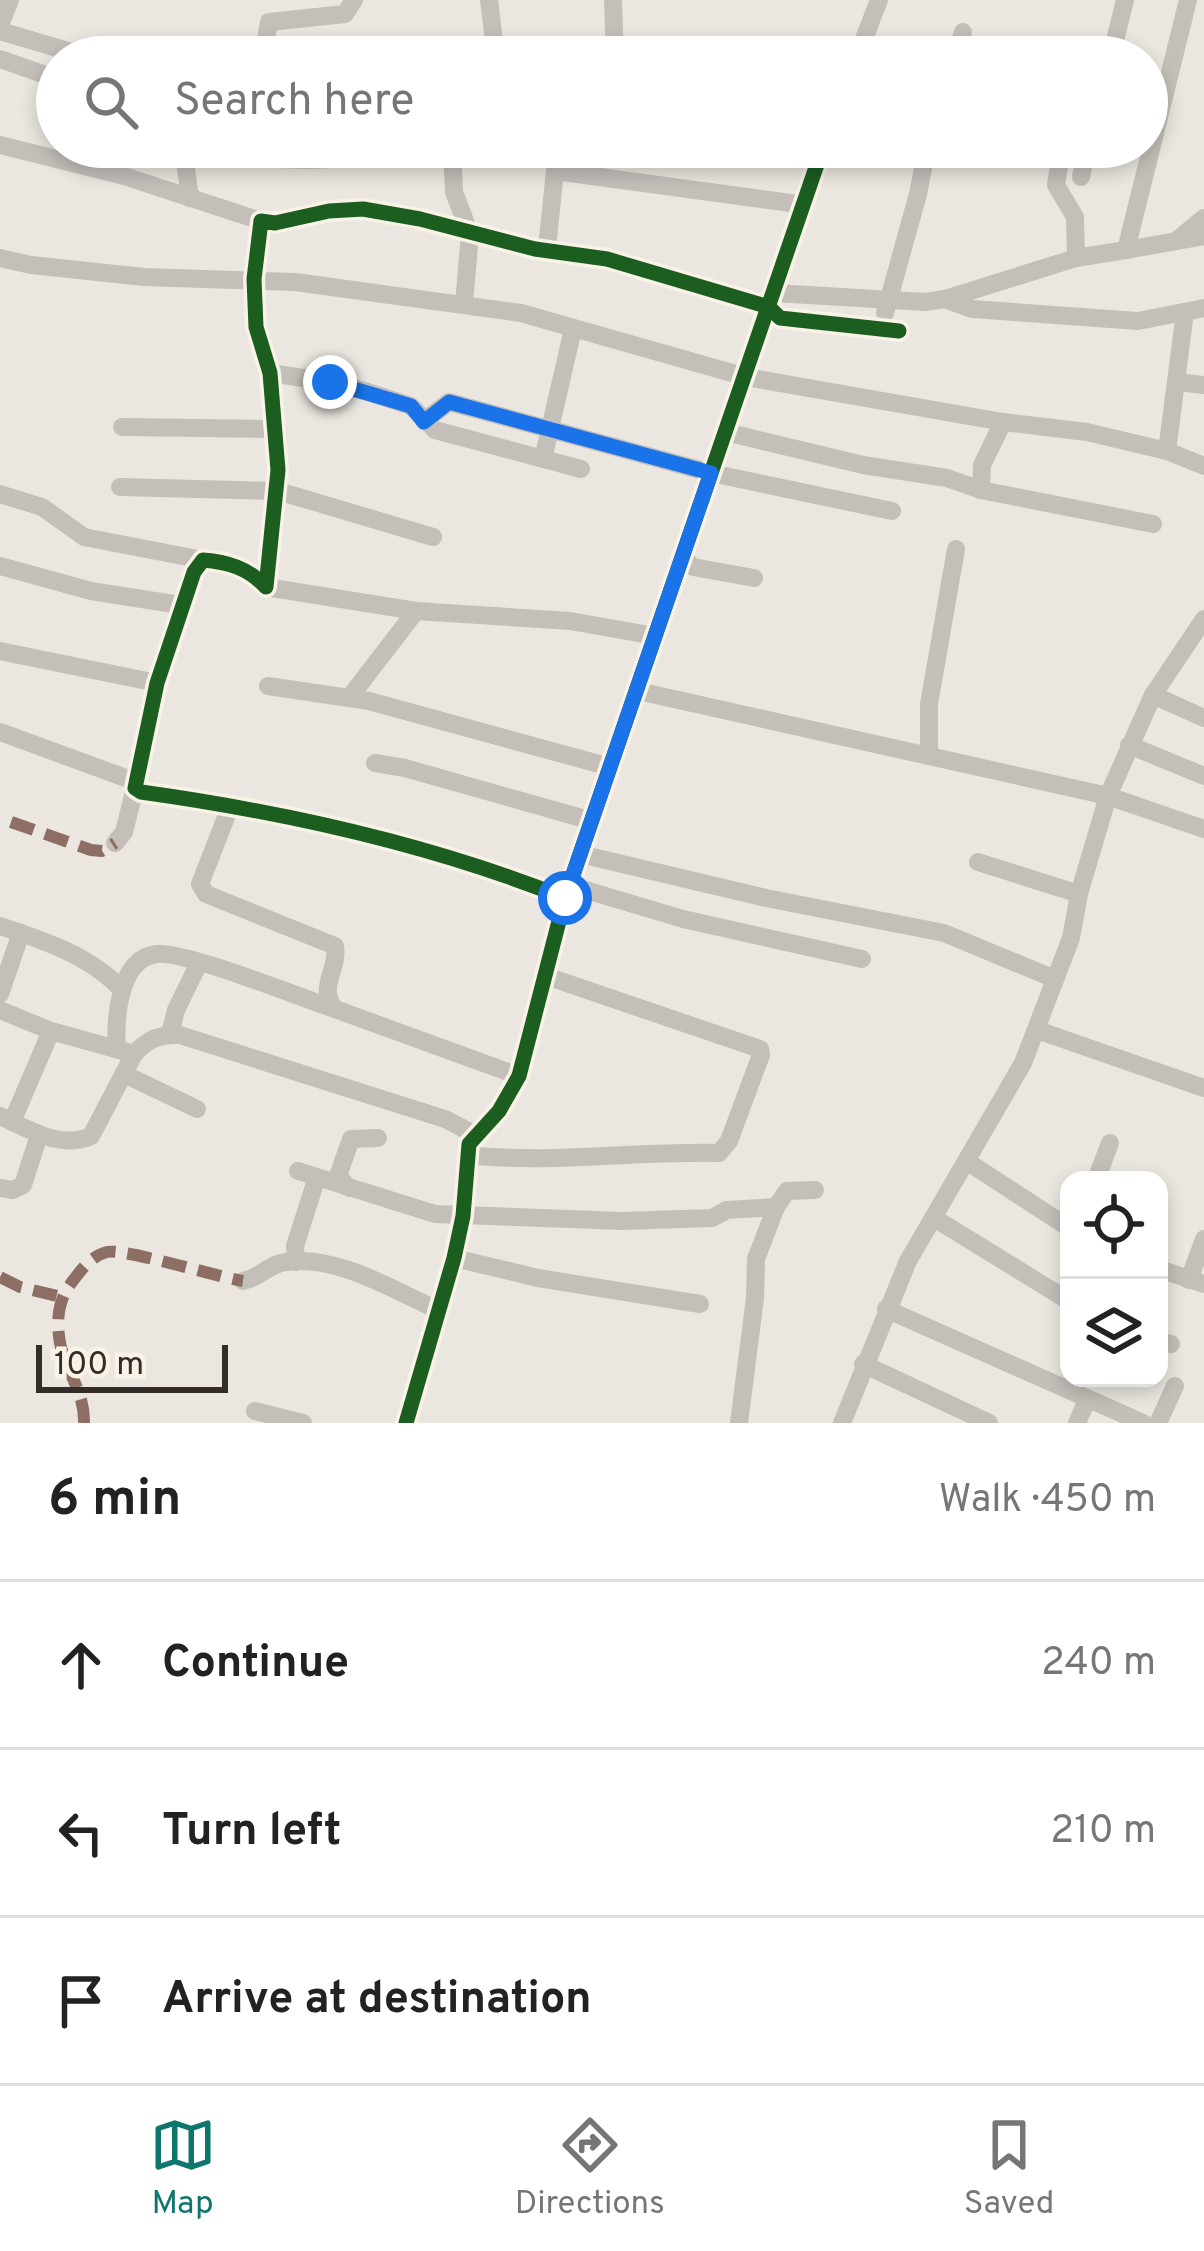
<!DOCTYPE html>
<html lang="en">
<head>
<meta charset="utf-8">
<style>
	body { margin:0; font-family:Overpass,sans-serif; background:#f2f2f2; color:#222 }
	.controls { position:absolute; right:36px; bottom:36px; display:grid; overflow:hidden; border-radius:24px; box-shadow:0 6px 18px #0003 }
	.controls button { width:108px; height:108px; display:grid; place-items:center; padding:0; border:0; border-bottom:3px solid #e0e0e0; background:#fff; color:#222; font:60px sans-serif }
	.scale { position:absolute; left:36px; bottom:30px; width:192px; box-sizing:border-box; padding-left:12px; border:6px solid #342d27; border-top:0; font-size:33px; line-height:42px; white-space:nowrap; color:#342d27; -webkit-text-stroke:9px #f8f2e7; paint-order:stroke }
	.stop { position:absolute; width:36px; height:36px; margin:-27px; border:9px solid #1a73e8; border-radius:50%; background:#fff }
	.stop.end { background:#1a73e8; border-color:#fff; box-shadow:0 3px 12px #0008 }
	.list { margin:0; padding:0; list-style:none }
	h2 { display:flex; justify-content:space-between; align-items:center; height:156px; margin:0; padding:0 48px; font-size:51px }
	h2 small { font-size:39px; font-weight:400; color:#767676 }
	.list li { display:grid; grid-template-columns:78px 1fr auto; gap:36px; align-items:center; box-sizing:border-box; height:168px; padding:0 48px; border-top:3px solid #e0e0e0 }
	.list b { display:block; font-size:45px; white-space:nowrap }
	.list em { font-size:39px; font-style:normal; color:#767676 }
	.icon { flex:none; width:66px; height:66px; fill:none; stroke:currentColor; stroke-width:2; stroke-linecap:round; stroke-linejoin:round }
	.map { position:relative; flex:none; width:1204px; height:1423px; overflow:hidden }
	.search { position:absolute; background:#fff; box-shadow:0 6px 18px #0003; left:36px; right:36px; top:36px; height:132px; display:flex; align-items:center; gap:30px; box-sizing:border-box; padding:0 42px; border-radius:66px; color:#767676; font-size:45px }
	.sheet { height:660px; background:#fff }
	nav { display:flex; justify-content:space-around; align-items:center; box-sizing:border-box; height:168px; border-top:3px solid #e0e0e0; background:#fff; font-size:33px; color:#767676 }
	nav a { display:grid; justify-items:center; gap:6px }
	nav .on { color:#0f766e }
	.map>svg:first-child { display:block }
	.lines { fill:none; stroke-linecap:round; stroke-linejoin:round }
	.minor { stroke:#c4bfb9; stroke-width:18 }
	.quiet { stroke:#8d6e63; stroke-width:12; stroke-dasharray:24 12; stroke-linecap:butt }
	.cycleway-casing { stroke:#f8f2e7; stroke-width:22 }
	.cycleway { stroke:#1b5e20; stroke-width:15 }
	.route { stroke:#1a73e8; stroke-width:15 }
</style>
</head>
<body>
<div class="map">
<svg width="1204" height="1423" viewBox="0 0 1204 1423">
	<rect width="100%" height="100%" fill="#ebe7e0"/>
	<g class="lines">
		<!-- minor -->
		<g class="minor">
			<polyline points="489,0 496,57"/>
			<polyline points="613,0 615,57"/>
			<polyline points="1188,0 1126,250 1204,236"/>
			<polyline points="0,25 10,0"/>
			<polyline points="0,31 88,57"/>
			<polyline points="265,45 269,22 345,14 354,0"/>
			<polyline points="857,57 879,0"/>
			<polyline points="955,57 963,32"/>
			<polyline points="1111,57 1125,0"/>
			<polyline points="0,59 57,79"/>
			<polyline points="0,145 124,176 261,221"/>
			<polyline points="183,147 190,198"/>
			<path d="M205 147C287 170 369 156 452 149"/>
			<polyline points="452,147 454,192 470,234 464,304"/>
			<polyline points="1062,147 1056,185 1075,217 1076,258"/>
			<polyline points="1081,177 1087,147"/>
			<polyline points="1176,241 1204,218"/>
			<polyline points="547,248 555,171 805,205"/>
			<polyline points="0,258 31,265 144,277 295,282 521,313 746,377 1003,422 1087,432 1167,451"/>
			<polyline points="775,293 925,302 945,299 1076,258 1126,250"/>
			<polyline points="945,299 972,309 1138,321 1204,308"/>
			<polyline points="1185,312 1167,451 1204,466"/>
			<polyline points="885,313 918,194 927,147"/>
			<polyline points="270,373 330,382 368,392 411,406 435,430 581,469"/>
			<polyline points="1178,382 1204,385"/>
			<polyline points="424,421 449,402 711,473 892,511"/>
			<polyline points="1003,422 982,465 981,490 1153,524"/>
			<polyline points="122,427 275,429"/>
			<polyline points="726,432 863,465 947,478 981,490"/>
			<polyline points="543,459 573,329"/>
			<polyline points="120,487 278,491 433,537"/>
			<polyline points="0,494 42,507 84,537 203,560"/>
			<polyline points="683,557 693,567 754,578"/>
			<polyline points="0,566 91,591 180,605"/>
			<polyline points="266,587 416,611 570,621 655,636"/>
			<polyline points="0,651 157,683"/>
			<polyline points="268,686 369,701 610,767"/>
			<polyline points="638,691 1108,796 1204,829"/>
			<polyline points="1153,695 1204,718"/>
			<polyline points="349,698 416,611"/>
			<polyline points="0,732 134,781"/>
			<polyline points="1129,745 1204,776"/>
			<polyline points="929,756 929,704 956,549"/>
			<polyline points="375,763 405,768 592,821"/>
			<path d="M230 807 200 884 206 894 335 946C339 971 317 986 335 1009L519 1076"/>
			<polyline points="115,843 124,832 135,788"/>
			<polyline points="580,854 766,898 944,933 1055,979"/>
			<polyline points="978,862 1079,894"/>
			<polyline points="569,885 683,919 862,959"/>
			<path d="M565 898C430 844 285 812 141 792L135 788 157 683 194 572 203 560C228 562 248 568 266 587L278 470 270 373 256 327 254 279 261 221 275 223 329 211 363 209 420 219 535 249 607 259 769 307 780 318 899 331"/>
			<path d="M0 926C43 940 91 956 122 990"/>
			<polyline points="0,994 21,933"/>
			<path d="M0 1010 51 1031 134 1054C148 1039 159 1034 180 1035L445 1119 476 1135"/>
			<polyline points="1037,1030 1204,1088"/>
			<polyline points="170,1034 176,1010 199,963"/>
			<path d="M117 1049C115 1020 118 958 157 954 186 951 301 998 335 1009"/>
			<polyline points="124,1074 197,1109"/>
			<path d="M0 1116C29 1129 60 1150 91 1136L134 1054"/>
			<polyline points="12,1122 51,1031"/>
			<path d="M467 1155C550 1164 635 1151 719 1153L729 1141 761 1055 760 1049 543 975"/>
			<polyline points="968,1162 1069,1228"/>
			<polyline points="298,1171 435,1214 622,1221 712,1218 727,1210 776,1207 787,1191 815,1190"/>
			<polyline points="1096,1180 1110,1143"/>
			<polyline points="0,1188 13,1190 23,1185 39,1135"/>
			<polyline points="349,1188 338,1176 351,1139 378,1138"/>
			<polyline points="934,1218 1069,1301"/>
			<polyline points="454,1258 538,1278 700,1304"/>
			<polyline points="296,1262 295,1246 317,1177"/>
			<polyline points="1159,1269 1204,1284"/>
			<polyline points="1189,1280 1204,1239"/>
			<path d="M243 1281C260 1278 268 1264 286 1262 336 1254 395 1291 440 1311"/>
			<polyline points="886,1309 1143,1423"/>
			<polyline points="1159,1341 1171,1344"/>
			<polyline points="863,1364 989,1423"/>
			<polyline points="255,1411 303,1423"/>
			<polyline points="406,1423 454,1258 463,1216 469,1144 499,1111 519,1076 565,898 823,147"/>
			<polyline points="739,1423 755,1298 756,1259 776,1207"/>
			<polyline points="842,1423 908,1261 1023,1063 1071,938 1079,894 1108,796 1153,695 1204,619"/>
			<polyline points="1077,1423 1087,1400"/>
			<polyline points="1158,1423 1175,1386"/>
		</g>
		<!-- quiet -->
		<g class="quiet">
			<polyline points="11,822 91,850 102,851 115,843"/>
			<polyline points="0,1277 20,1287 61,1297"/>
			<path d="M84 1423C85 1392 66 1372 60 1343 56 1320 58 1300 72 1282 81 1270 91 1256 107 1252 123 1248 218 1277 243 1281"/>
		</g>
		<defs>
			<g id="cycleway">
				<path d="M565 898C430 844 285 812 141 792L135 788 157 683 194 572 203 560C228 562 248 568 266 587L278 470 270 373 256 327 254 279 261 221 275 223 329 211 363 209 420 219 535 249 607 259 769 307 780 318 899 331"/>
				<polyline points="406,1423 454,1258 463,1216 469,1144 499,1111 519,1076 565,898 823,147"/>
			</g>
		</defs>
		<!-- cycleway casing -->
		<use href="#cycleway" class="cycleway-casing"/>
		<!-- cycleway -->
		<use href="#cycleway" class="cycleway"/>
	</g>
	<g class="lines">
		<!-- route -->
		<polyline class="route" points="330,382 411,406 424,422 449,402 711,473 565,898"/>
	</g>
</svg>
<div class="controls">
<button><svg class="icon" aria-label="locate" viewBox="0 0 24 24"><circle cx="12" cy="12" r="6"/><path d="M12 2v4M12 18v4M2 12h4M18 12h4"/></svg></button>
<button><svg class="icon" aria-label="layers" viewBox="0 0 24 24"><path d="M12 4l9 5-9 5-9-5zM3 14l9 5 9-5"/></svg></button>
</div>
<div class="scale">100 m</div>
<div class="stop" style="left:565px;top:898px"></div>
<div class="stop end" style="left:330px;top:382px"></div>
<div class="search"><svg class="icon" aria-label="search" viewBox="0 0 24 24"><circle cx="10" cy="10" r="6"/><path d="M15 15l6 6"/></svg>Search here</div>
</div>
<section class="sheet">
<h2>6 min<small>Walk · 450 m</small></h2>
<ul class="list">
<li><svg class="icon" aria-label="ahead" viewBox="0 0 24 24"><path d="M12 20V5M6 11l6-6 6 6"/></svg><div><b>Continue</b></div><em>240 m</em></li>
<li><svg class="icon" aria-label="left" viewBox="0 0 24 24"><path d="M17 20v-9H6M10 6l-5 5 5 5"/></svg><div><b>Turn left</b></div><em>210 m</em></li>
<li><svg class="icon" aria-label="arrive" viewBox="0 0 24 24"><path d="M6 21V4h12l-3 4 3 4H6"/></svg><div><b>Arrive at destination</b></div></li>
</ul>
</section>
<nav>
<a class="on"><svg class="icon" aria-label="map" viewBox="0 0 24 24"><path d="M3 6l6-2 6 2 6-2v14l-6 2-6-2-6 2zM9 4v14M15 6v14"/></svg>Map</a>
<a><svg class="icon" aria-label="directions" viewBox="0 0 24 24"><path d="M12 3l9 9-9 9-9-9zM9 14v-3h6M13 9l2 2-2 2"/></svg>Directions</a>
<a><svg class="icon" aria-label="saved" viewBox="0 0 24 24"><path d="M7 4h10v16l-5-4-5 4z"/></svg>Saved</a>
</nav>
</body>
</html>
